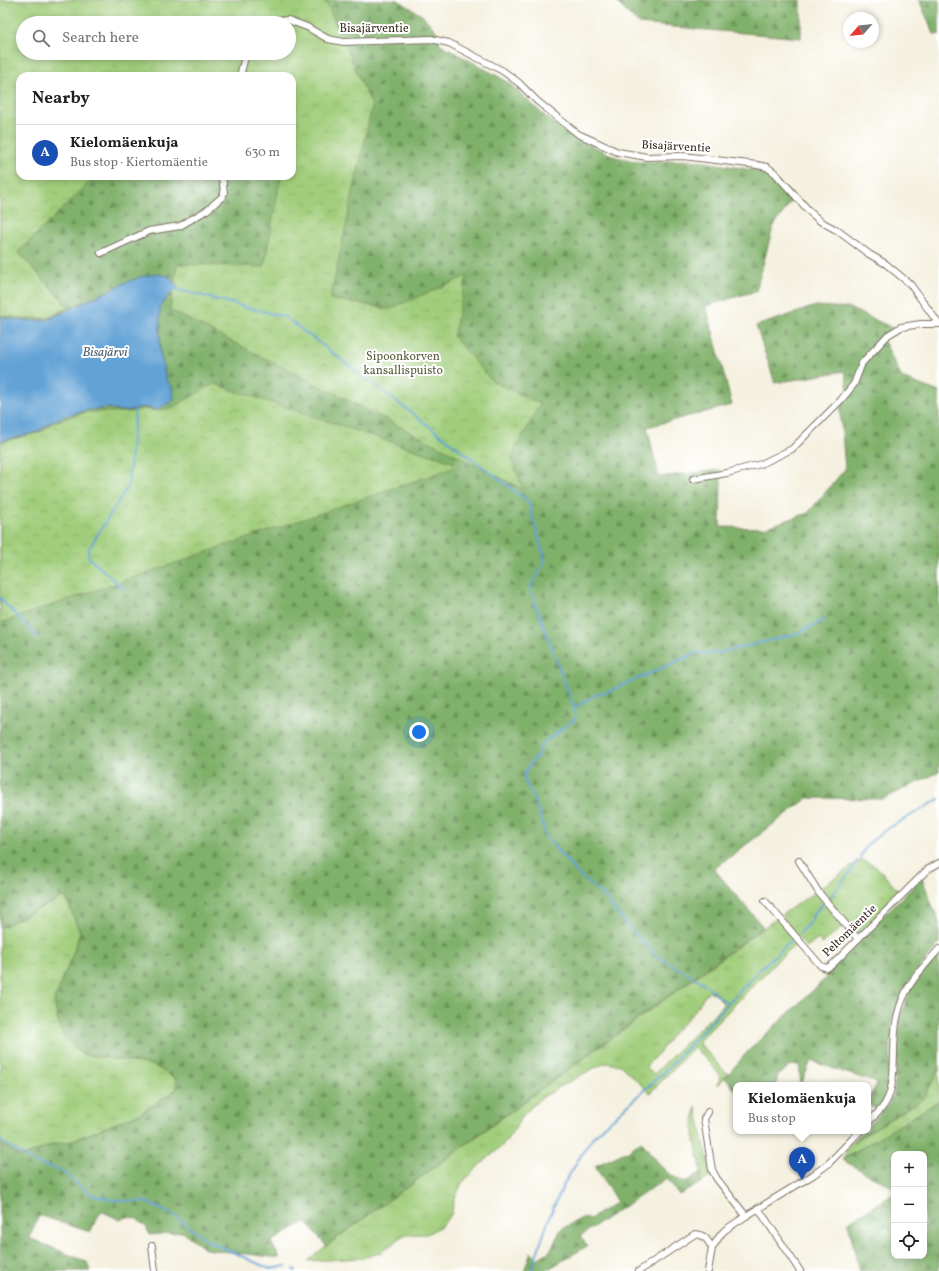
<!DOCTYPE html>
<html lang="en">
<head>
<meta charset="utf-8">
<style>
	body { margin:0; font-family:Vollkorn,serif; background:#f2f2f2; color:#202124 }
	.controls { position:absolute; right:12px; bottom:12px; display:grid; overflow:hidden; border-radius:8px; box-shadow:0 2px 6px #0003 }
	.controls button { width:36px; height:36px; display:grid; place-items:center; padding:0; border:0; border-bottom:1px solid #e0e0e0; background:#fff; color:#202124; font:20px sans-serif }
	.compass { position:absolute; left:843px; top:12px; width:36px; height:36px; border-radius:50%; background:#fff; box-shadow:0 2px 6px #0003; rotate:243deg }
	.you { position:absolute; left:419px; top:732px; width:14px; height:14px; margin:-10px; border:3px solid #fff; border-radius:50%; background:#1a73e8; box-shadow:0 0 0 6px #1a73e833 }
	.badge { display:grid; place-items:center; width:26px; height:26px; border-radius:50%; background:#1f6fb2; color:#fff; font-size:13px; font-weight:700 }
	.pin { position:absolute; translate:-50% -33px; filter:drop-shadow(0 1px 2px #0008) }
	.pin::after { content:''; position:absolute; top:21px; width:14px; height:12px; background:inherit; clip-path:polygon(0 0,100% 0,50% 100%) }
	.popup { position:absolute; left:733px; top:1082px; width:138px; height:52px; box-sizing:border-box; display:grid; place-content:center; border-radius:8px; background:#fff; filter:drop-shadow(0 1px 3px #0005); font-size:13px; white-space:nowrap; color:#757577 }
	.popup b { font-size:15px; color:#202124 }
	.popup::after { content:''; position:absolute; left:50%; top:100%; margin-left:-8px; border:8px solid transparent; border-top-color:#fff }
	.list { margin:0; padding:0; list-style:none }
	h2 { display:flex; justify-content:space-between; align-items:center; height:52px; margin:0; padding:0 16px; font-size:17px }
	h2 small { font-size:13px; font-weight:400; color:#757577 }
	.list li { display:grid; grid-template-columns:26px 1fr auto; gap:12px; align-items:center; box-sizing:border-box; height:56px; padding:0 16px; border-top:1px solid #e0e0e0 }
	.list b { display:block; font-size:15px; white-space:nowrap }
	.list p { margin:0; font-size:13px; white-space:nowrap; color:#757577 }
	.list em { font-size:13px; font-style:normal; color:#757577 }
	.icon { flex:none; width:22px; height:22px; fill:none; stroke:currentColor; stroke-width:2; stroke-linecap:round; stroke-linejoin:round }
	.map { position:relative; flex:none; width:939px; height:1271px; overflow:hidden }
	.search { position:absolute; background:#fff; box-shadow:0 2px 6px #0003; left:16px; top:16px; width:280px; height:44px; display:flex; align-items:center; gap:10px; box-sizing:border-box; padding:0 14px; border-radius:22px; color:#757577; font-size:15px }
	.panel { position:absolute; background:#fff; box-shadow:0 2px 6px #0003; left:16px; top:72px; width:280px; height:108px; border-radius:12px }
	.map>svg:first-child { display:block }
	.grass { fill:url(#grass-tufts); stroke:#6e7c4c; fill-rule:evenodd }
	.forest { fill:url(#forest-firs); stroke:#5e6e44; fill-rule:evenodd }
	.park { fill:url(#park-crowns); stroke:#6e7c4c; fill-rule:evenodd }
	.water { fill:#62a2d5; stroke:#4e667a }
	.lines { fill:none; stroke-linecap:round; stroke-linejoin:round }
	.stream { stroke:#62a2d5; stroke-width:2 }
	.minor-casing { stroke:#7c7062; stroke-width:8 }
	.minor { stroke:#fff; stroke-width:6 }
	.labels { text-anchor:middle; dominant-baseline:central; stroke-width:4; stroke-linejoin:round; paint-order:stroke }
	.street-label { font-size:12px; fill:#3b2a1e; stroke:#fff }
	.park-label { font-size:12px; fill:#5a5b3a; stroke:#fff }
	.water-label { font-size:13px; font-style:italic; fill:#4d6070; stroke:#fff }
</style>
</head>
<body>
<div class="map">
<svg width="939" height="1271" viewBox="0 0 939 1271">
	<defs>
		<pattern id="grass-tufts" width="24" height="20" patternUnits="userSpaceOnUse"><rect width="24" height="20" fill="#a1ce7b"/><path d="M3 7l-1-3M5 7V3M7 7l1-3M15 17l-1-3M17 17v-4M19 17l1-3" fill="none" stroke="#8cb16a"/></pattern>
		<pattern id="forest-firs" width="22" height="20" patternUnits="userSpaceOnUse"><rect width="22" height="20" fill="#80b16b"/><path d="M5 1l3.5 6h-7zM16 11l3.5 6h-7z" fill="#6a9057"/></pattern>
		<pattern id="park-crowns" width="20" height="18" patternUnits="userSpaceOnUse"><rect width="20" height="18" fill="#a1ce7b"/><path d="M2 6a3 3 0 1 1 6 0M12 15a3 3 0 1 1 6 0" fill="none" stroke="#8cb16a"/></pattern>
	</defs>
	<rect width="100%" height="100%" fill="#fff"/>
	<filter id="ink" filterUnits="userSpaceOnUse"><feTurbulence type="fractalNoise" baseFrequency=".025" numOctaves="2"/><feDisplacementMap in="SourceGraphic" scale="8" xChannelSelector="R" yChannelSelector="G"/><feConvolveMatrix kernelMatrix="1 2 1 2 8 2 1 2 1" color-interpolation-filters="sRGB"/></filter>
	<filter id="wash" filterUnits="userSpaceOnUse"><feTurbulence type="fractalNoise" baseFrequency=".012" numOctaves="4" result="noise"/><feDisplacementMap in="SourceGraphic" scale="16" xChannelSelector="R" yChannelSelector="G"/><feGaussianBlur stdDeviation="0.9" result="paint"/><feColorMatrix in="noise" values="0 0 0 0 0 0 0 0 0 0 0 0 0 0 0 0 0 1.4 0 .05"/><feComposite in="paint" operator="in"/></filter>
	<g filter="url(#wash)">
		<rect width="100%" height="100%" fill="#f5f1e0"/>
		<!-- grass -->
		<g class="grass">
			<polygon points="861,860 873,865 881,871 901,894 858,935 821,892 820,888"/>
			<polygon points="815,892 844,926 822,944 819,939 806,947 781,915"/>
			<polygon points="65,896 80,932 76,946 82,1054 153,1065 176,1079 177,1089 141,1113 69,1142 55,1144 21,1157 0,1143 0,928"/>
			<path d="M777 918 798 943 780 958 698 1042 726 1073H729L718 1085 720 1076 714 1068 694 1047 650 1093 620 1065 606 1063 592 1069 541 1098 524 1114 504 1144 482 1163 462 1183 454 1200 451 1215 441 1226 427 1234 404 1235 382 1252 363 1258 308 1261 326 1246ZM708 991C715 994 721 997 723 1005L654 1074 646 1068 647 1065 659 1053 672 1035 693 1013Z"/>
			<polygon points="938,1069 939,1069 939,1101 842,1160 850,1144 924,1098"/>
			<path d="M696 1107 712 1176 700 1183C703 1166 698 1158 695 1142 693 1131 694 1118 696 1107Z"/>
		</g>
		<!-- forest -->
		<g class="forest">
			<path d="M0 0H398L423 16 437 32 440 44 508 82 546 117 577 139 616 157 639 162 692 160 766 172 794 197 773 227 756 291 706 306 732 405 647 427 659 477 720 470 721 477 720 527 764 528 808 513 845 469 840 409 848 390 845 371 775 383 756 326 816 306 849 308 893 328 881 338 884 341 902 378 939 392V772L883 799 808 798 714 869 763 927 326 1246 306 1221 271 1242 280 1258 205 1249 183 1232 150 1235 146 1227 137 1219 129 1217 118 1219 101 1211 90 1232 39 1215 29 1238 87 1262 90 1271H0V1143L21 1157 55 1144 69 1142 141 1113 177 1089 176 1079 153 1065 82 1054 65 1039 58 1022 54 1000 76 946 80 932 65 896 0 928V441L34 433 40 430 51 422 65 416 87 410 109 408 117 411H127L143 407 157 410C162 405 168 405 173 400L172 387 166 379 160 352V308L168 296 143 276 127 282 85 301 47 320 25 321 0 317ZM23 23H289V53H23ZM20 76H292V176H20Z"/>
			<polygon points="614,0 801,0 801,38 639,24"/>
			<polygon points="919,0 939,0 939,35 934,34"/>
			<path d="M922 878 939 923V944L910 980 902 992 892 1020 889 1084C887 1095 885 1102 875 1109L868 1104V1101L877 1083 811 1061 801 1085 799 1065 789 1066 777 1077V1085H736V1091L725 1078 749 1050 826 978 818 967 827 970Z"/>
			<polygon points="939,954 939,1069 924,1098 850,1144 863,1131 868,1131 868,1126 888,1105 894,1094 900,1019 910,989 925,968"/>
			<polygon points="939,1101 939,1271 859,1271 848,1222 894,1194 894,1256 924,1256 924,1154 894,1154 894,1188 842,1160"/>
			<polygon points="641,1141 666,1172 684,1183 702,1172 700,1183 679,1195 667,1178 580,1236 587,1246 545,1271 524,1271 531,1252 537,1259 550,1251 561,1229 582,1218 590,1219 617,1202 595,1166 630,1150"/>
		</g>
		<!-- park -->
		<g class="park">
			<path d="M0 0H325L372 106 330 299 390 309 467 276 453 336 492 381 540 404 511 457 523 489 170 310 177 264 264 267 281 176H292V76H20V176H96L18 252 68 307 47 318 25 319 0 315ZM23 23H289V53H23Z"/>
			<polygon points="214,384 461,465 0,623 0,443 43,431 52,423 87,412 131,412 143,409 159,411 173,407"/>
		</g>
		<!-- water -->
		<path class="water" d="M159 274 168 276 178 287 168 296 160 308V352L166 379 172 387 174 400C168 405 162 405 157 410L143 407 127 411H117L109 408 87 410 65 416 51 422 40 430 34 433 0 441V317L25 321 47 320 127 282 143 276Z"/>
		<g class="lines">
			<!-- stream -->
			<g class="stream">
				<polyline points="176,289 285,317 528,501 545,560 530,589 574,708 575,719 542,744 538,755 529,765 524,775 525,782 530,790 540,816 546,837 579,875 594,887 607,899 614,910 655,955 702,982 728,1004"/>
				<polyline points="124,589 89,558 88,550 128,486 135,409"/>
				<polyline points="0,598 37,637"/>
				<polyline points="574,708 597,694 607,692 696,653 718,653 796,634 824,620"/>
				<polyline points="860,857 867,845 884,831 939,799"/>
				<polyline points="829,899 851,871 857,861"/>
				<polyline points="799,933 811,921 814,913 823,904"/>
				<polyline points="0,1140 35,1163 60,1170 92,1195 113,1200 146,1202 175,1216 208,1241 270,1269 286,1266"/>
				<polyline points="293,1270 296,1271"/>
				<polyline points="531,1271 551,1213 565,1182 583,1152 593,1137 667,1069 761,968 794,938"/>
			</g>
		</g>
	</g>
	<g filter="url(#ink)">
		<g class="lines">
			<defs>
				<g id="minor">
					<polyline points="267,23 275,21 288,20 307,27 328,39 344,42 431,39 449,43 503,71 519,83 537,101 578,134 618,152 647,157 683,156 757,165 767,167 775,173 810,212 820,221 838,231 869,254 886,264 910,284 939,324"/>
					<polyline points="240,76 246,53"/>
					<polyline points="101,253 149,231 180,226 207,210 222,197 224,193 222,176"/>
					<polyline points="693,479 727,473 761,464 792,449 841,400 854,384 862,363 888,335 901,327 921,324 939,324"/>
					<polyline points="799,861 819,893 858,939"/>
					<polyline points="765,901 821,966 827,968 832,965 927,870 939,863"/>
					<polyline points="708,1112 704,1119 712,1170 717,1179 746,1216"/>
					<path d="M868 1123C874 1116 882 1110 886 1102 898 1081 891 1042 897 1018 903 987 919 972 939 949"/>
					<polyline points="758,1208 800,1271"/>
					<polyline points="152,1246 155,1271"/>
					<path d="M639 1271 695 1234C705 1235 707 1239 712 1248"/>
					<polyline points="708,1271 712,1248 721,1234 725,1230 746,1216 813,1175 828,1164 860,1131"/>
				</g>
			</defs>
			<!-- minor casing -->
			<use href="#minor" class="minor-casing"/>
			<!-- minor -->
			<use href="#minor" class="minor"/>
		</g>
	</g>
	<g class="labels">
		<!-- street labels -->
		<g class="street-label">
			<text x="374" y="29">Bisajärventie</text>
			<text transform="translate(676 147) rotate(3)">Bisajärventie</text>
			<text transform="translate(850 931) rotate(-44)">Peltomäentie</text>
		</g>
		<!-- park labels -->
		<g class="park-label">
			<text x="403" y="357">Sipoonkorven<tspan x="403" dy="14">kansallispuisto</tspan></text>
		</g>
		<!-- water labels -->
		<g class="water-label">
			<text x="105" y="353">Bisajärvi</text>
		</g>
	</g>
</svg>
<div class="controls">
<button>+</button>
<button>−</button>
<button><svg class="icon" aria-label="locate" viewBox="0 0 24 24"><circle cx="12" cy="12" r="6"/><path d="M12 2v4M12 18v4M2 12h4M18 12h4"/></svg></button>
</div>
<svg class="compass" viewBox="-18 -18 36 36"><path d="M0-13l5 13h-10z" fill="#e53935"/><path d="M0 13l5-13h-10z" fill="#757577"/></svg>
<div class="you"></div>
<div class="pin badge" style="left:802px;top:1180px;background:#1a4fb4">A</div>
<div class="popup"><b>Kielomäenkuja</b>Bus stop</div>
<div class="search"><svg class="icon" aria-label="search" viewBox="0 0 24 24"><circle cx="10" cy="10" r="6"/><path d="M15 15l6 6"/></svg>Search here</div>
<section class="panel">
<h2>Nearby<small></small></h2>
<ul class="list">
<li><span class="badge" style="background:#1a4fb4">A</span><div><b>Kielomäenkuja</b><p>Bus stop · Kiertomäentie</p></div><em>630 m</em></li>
</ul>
</section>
</div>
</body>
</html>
